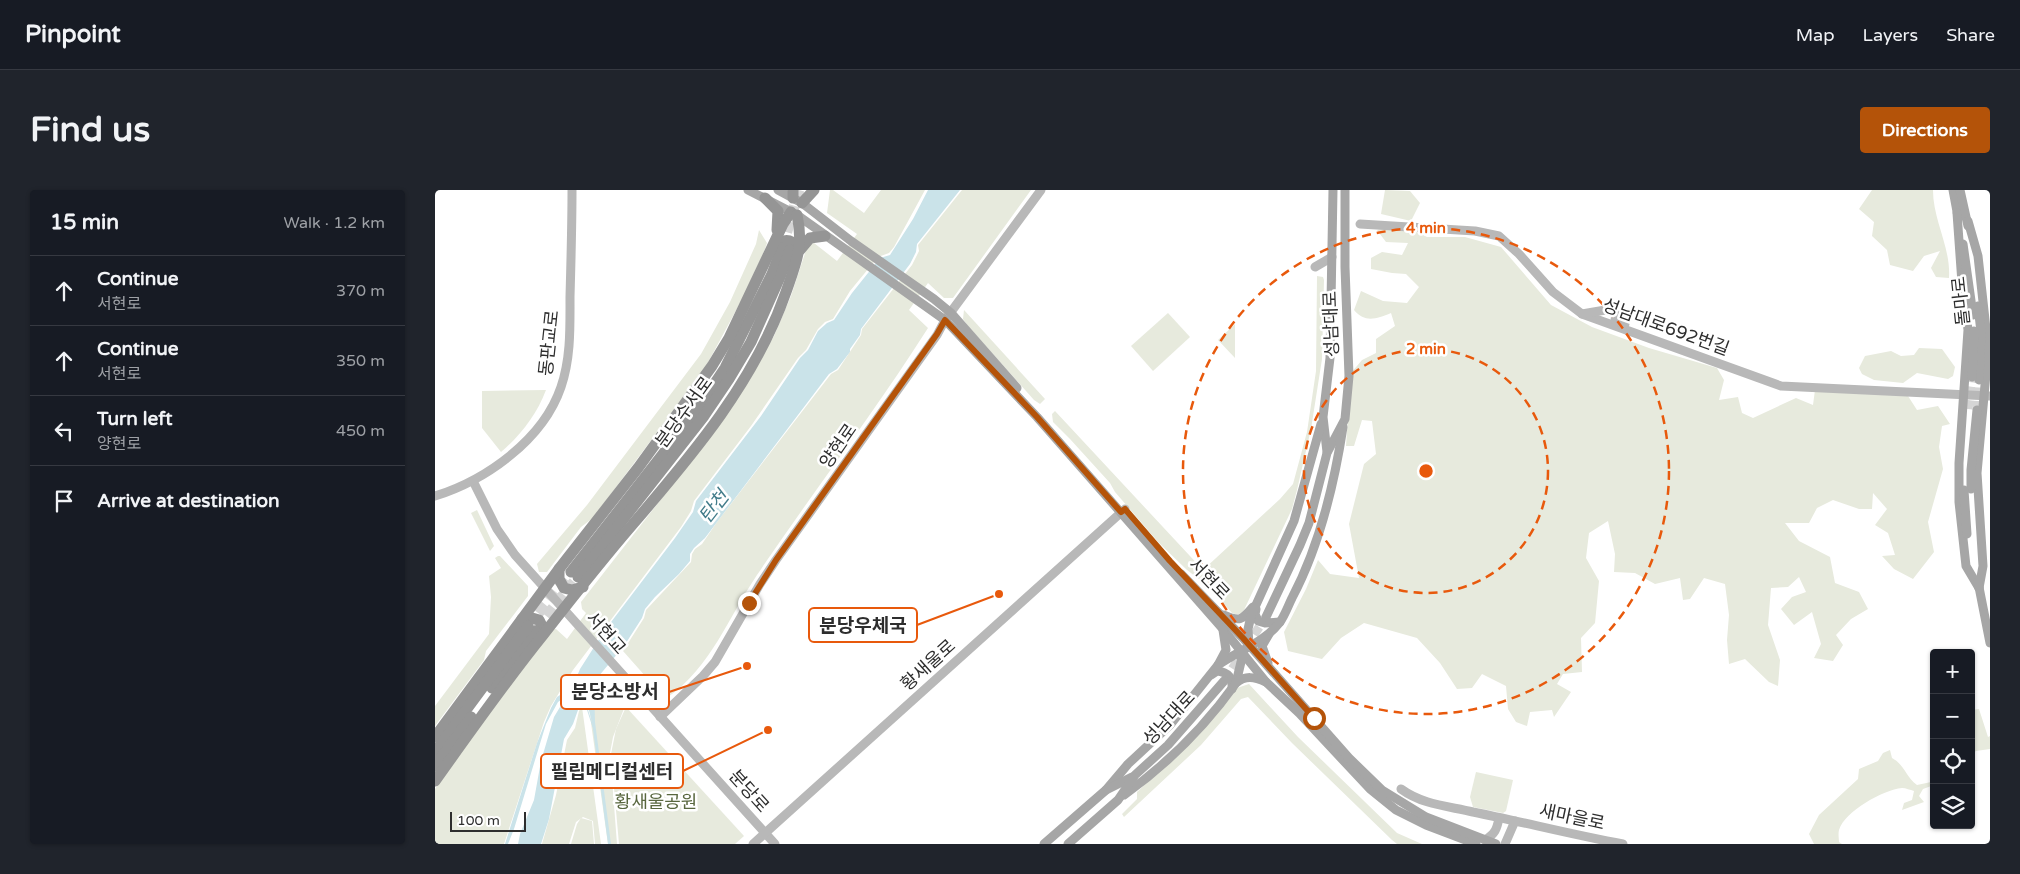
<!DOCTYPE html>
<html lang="en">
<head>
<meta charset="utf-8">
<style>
	body { margin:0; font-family:"Varela Round","Noto Sans KR",sans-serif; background:#20242c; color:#f1f3f6 }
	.controls { position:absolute; right:15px; bottom:15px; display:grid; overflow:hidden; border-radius:5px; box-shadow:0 1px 4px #0004 }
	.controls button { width:45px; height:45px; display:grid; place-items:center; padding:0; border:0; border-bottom:1px solid #363941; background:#171b24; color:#f1f3f6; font:25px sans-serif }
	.scale { position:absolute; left:15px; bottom:12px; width:76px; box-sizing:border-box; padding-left:5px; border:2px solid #2e2e2e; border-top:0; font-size:14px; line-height:18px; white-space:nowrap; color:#2e2e2e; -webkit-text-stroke:4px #fff; paint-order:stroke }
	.stop { position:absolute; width:15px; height:15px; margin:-11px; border:4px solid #b45309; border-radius:50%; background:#fff }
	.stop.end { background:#b45309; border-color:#fff; box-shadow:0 1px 5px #0008 }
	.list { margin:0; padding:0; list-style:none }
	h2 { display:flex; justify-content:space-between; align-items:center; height:65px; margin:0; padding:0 20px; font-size:21px }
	h2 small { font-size:16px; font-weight:400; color:#9ea1a6 }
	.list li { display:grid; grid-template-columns:32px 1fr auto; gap:15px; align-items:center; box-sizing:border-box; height:70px; padding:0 20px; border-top:1px solid #363941 }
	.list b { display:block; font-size:19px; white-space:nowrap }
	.list p { margin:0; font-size:16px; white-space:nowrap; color:#9ea1a6 }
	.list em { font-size:16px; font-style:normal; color:#9ea1a6 }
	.icon { flex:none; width:28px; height:28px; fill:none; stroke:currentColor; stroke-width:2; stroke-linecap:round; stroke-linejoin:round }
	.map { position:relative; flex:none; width:1555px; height:654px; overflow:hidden; border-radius:5px }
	header { display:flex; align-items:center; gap:30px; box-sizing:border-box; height:70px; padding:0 25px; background:#171b24; border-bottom:1px solid #363941 }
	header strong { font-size:24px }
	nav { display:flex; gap:28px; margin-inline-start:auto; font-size:18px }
	.intro { display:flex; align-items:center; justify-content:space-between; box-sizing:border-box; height:120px; padding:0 30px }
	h1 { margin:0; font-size:35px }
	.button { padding:12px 22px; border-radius:5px; background:#b45309; color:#fff; font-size:18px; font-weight:700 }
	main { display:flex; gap:30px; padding:0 30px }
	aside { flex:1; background:#171b24; border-radius:5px; box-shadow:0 1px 4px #0004 }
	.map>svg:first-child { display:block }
	.green { fill:#e7eadd }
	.water { fill:#cae3e9 }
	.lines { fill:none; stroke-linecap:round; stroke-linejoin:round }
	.stream { stroke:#cae3e9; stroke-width:1 }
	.primary-tunnel { stroke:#d5d5d5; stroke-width:9; stroke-dasharray:9 4.5; stroke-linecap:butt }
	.highway-tunnel { stroke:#d5d5d5; stroke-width:11; stroke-dasharray:11 5.5; stroke-linecap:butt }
	.secondary { stroke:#b8b8b8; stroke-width:9 }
	.primary { stroke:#a6a6a6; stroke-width:9 }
	.highway { stroke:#959595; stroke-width:11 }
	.route { stroke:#b45309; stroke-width:6 }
	.ring { fill:none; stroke:#e8590c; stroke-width:2.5; stroke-dasharray:9 6 }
	.labels { text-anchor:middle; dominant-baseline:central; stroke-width:5; stroke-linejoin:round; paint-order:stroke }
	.street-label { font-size:18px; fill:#2e2e2e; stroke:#fff }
	.park-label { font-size:18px; fill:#59673f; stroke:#fff }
	.water-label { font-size:19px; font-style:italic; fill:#427c8a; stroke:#fff }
	.centre { fill:#e8590c; stroke:#fff; stroke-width:2.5 }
	.ring-label { font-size:15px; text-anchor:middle; font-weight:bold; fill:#e8590c; stroke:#fff; stroke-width:5; stroke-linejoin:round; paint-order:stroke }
	.leader { fill:none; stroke:#e8590c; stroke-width:2 }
	.callout-dot { fill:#e8590c; stroke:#fff; stroke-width:2 }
	.callout { fill:#fff; stroke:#e8590c; stroke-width:2 }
	.callout-label { font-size:19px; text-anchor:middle; font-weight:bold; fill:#2e2e2e }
</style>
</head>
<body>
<header>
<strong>Pinpoint</strong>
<nav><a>Map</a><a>Layers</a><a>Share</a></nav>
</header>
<div class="intro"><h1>Find us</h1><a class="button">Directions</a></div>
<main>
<aside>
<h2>15 min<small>Walk · 1.2 km</small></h2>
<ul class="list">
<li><svg class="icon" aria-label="ahead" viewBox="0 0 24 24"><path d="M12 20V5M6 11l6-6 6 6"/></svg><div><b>Continue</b><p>서현로</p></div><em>370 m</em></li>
<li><svg class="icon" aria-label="ahead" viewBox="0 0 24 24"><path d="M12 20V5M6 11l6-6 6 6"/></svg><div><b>Continue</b><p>서현로</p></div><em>350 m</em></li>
<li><svg class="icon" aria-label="left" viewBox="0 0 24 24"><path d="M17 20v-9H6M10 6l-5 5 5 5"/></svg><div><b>Turn left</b><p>양현로</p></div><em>450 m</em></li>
<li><svg class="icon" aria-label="arrive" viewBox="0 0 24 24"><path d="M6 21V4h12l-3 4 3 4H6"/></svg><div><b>Arrive at destination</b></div></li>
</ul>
</aside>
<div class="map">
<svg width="1555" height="654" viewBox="0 0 1555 654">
	<rect width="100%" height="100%" fill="#fff"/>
	<!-- green -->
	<g class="green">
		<polygon points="395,0 398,0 429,23 446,0 490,0 459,57 454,63 443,67 415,101 398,129 390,132 383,139 371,160 363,168 316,236 259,311 256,321 246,337 138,480 116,516 109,532 69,654 0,654 0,599 48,529 118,439 121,439 132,449 151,423 147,419 146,412 283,236 339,146 356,106 373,54 379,53 402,71 422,44 392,23"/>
		<path d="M527 0H596L518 108H509L493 93 474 120 493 138C439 223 378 302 322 385 293 428 276 477 233 507L227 505 188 461 209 428 211 420 256 372 257 364 260 359 267 354 282 332 396 184 403 180 426 145 427 139 477 75 484 61 483 55Z"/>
		<polygon points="950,0 975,1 985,13 976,31 946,24"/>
		<path d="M1437 0H1498C1498 31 1516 57 1514 88L1501 87 1496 78 1505 61 1489 66 1478 81 1455 75 1452 60 1437 46 1439 32 1424 19Z"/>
		<path d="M968 35 992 47H1030L1066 57 1116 115 1157 137 1214 158 1282 178 1289 190 1284 210 1303 207 1307 223 1318 228 1361 208 1378 215 1380 200 1473 206 1482 220 1503 216 1515 234 1507 236 1504 257 1508 279 1493 332 1499 362 1478 389 1459 379 1447 366 1460 365 1453 343 1440 335 1452 319 1438 303 1437 319H1424L1398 310 1382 318 1374 333H1350L1364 351 1395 367 1400 393 1424 402 1433 419 1416 429 1401 445 1408 455 1398 471 1379 468 1386 454 1377 422 1359 435 1346 419 1357 407 1371 402 1364 387 1353 397 1336 398 1333 435 1345 470 1343 496 1334 492 1310 469 1294 474 1292 450 1294 425 1290 394 1269 388 1255 409 1248 410 1245 388 1220 394 1200 383 1179 382 1180 364 1173 331 1154 343 1151 368 1164 391 1160 433 1146 448 1147 482 1128 484 1122 494 1136 502 1119 527 1117 520 1095 522 1092 536 1081 532 1073 519 1071 496 1047 484 1037 498 1022 499 1005 473 982 448 929 433 906 448 887 469 853 461 849 442 871 399 883 370 895 384 924 388 914 334 929 274 941 264 937 231 927 230 919 256H911L916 183 927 170 941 163V149L960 136 956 123C941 129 930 133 919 120L926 101 948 111 972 113 984 97 971 84 957 83 936 79V68L947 62 967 65 973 53 951 52 942 40Z"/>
		<path d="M324 40 332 53C327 70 317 84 312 100L270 178 158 328 146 337 112 382H104L102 374 152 315 266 164 295 112 321 54Z"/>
		<path d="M882 86 888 87 889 90 887 169 876 239 862 300 857 319 809 420C805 425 802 425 797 423L773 396 752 380 724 353 680 302 675 293 635 249 618 232 617 224 620 221 768 380 845 309 858 294 872 242 881 181Z"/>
		<polygon points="529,120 610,209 605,214 599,210 533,136 528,129"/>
		<polygon points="733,123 755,147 718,181 696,156"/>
		<polygon points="800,134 800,168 783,150"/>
		<polygon points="1484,158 1507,159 1520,177 1518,186 1513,189 1482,183 1468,193 1439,190 1427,184 1424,178 1430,166 1456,161 1466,166 1479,165"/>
		<path d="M111 200C102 224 86 245 66 262L47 238V201Z"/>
		<polygon points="42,320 59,356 55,361 36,323"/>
		<polygon points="63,366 65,366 93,396 93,406 51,461 49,470 0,536 0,516 54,444 56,407 54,386 66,378 60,368"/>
		<polygon points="165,488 190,516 178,547 175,563 182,654 173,654 156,533 155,519"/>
		<polygon points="814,494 863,547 962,643 987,654 962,654 957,650 857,553 813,507 806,509 766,555 689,627 687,624 702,609 702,602 761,547 802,498"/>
		<polygon points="147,517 166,654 160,654 158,631 148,627 141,632 134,654 107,654 121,605 132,550 140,538 144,521"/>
		<polygon points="191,517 309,646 300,654 184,654 176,564 181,539"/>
		<polygon points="1544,519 1553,547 1555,546 1555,559 1541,561 1536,564 1536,520"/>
		<path d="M1455 560 1457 568C1470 575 1470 586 1482 595L1496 592 1499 585V595L1488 599 1484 606 1489 612 1467 620 1469 613 1477 610 1479 601C1475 600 1471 598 1467 598 1448 600 1410 621 1404 640 1403 644 1404 649 1404 652L1407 654H1379L1374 644 1384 625 1423 589 1424 579 1443 571 1448 563Z"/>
		<polygon points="1041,582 1078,590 1071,621 1068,623 1038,617 1035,607"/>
		<polygon points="146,628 157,631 159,654 136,654 142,634"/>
	</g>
	<!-- water -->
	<polygon class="water" points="493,0 525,0 482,54 481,62 475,74 426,139 425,145 415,159 415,162 402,179 394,184 270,348 259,358 255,364 255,371 244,384 220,407 210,419 207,428 189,456 163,487 159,495 160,532 176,654 173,654 157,532 152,513 143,520 138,534 129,549 114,629 106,654 83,654 85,644 99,610 106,571 119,527 128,512 126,510 123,512 111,534 79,639 73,654 70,654 102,553 116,518 122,507 134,499 140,491 145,479 170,440 240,348 258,322 261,311 326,226 365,168 373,160 383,141 392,133 399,130 417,103 445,68 455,65 478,29"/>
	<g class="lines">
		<!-- stream -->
		<polyline class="stream" points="150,512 158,537"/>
		<!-- primary-tunnel -->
		<g class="primary-tunnel">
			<polyline points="1533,219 1537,187"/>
			<polyline points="1542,220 1544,190"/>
			<polyline points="790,490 830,428"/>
		</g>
		<!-- highway-tunnel -->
		<g class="highway-tunnel">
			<polyline points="347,58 364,0"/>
			<polyline points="93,436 136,382"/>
			<polyline points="101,439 143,387"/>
		</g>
		<!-- secondary -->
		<g class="secondary">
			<polyline points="925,34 1040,41 1064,46 1084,64 1118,102 1147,124 1346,196 1555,206"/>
			<polyline points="880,77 897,67"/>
			<polyline points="1147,124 1182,118 1180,130 1190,134"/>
			<polyline points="38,291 62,339 80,365 340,654"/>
			<path d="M0 306C51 290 108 250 126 197 136 168 135 137 135 107 136 71 137 36 137 0"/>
			<polyline points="225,527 268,486 280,472 325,394 341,370 502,145 510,130 606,0"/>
			<path d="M966 599C988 615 1013 616 1038 622 1088 632 1138 645 1188 654"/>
			<path d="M1050 650C1060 644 1062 639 1064 628"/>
			<polyline points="318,654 690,319"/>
			<polyline points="1070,654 1080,631"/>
		</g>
		<!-- primary -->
		<g class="primary">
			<polyline points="313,0 362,25 510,130 602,227 788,439 831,492 864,523 935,599 961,620 991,635 1041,654"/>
			<polyline points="343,0 367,13 416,51 499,109 516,123 582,198"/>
			<polyline points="1518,0 1523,27"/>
			<polyline points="1525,0 1533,36"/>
			<polyline points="1522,23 1527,93 1533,140 1524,273 1524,312 1531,376 1544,398"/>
			<polyline points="1533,31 1543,66 1552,148 1551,184 1542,283 1548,376 1544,398"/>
			<polyline points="1528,54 1538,125"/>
			<polyline points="1543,116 1546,142 1544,190"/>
			<polyline points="1537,187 1539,141"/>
			<polyline points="892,262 888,227 895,168 898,0"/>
			<polyline points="1536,299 1536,280 1542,220"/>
			<polyline points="1529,300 1532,344"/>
			<polyline points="746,384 808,448 914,568 947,600 991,627 1061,654"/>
			<polyline points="1543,392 1555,453"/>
			<polyline points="821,419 820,424 823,431 830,433 845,432"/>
			<path d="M789 425C805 432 807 430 818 417"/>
			<polyline points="831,427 865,355 874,333 892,263 910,229 914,186 910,77 910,0"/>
			<polyline points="814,455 813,439 816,426 859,331 886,234"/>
			<polyline points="833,473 827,456 834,444"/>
			<path d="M783 475C803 461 830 452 845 432 850 425 853 416 857 408 885 355 899 296 908 237"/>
			<path d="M776 485 782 481C793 482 798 488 797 499"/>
			<polyline points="801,493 806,472 806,461"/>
			<polyline points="671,600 693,574 735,535 783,475 791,460 788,440"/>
			<path d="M689 605C731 575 771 535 801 493 811 485 819 487 831 492"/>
			<polyline points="609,654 671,600 697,587"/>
			<polyline points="633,654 683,610 700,585 733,555 789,491"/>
		</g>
		<!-- highway -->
		<g class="highway">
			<polyline points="358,0 358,8"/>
			<polyline points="330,8 343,21 342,40"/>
			<polyline points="367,13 379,0"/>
			<path d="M340 60 343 53C351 49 357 50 362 57L361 65"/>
			<polyline points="365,60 375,48 390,46"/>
			<polyline points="124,379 124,389 129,398 137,400 148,397"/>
			<polyline points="136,382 260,223 290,178 337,84 347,58"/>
			<polyline points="143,387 269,226 294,189 316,152 345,87 355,60"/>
			<polyline points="87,429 97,428 104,430 107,436 108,444"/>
			<polyline points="57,498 100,441"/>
			<polyline points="0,547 124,379 203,278 277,176 294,148 348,34 356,22"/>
			<polyline points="0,562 93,436"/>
			<polyline points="0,576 36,527"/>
			<path d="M0 591C35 542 70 492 108 445 137 408 167 370 198 334 259 263 320 191 351 102 361 73 369 56 362 25"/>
		</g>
	</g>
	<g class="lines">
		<!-- route -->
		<polyline class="route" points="314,413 341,370 502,144 510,130 602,227 686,322 690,319 735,371 808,448 879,528"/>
	</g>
	<!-- distance rings -->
	<g class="ring">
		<circle cx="991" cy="281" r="122"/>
		<circle cx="991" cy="281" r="243"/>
	</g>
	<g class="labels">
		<!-- street labels -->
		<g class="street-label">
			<text transform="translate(1526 111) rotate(-96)">돌마로</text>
			<text transform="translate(896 134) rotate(-92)">성남대로</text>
			<text transform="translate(1231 137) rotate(20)">성남대로692번길</text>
			<text transform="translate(114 153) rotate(-84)">동판교로</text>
			<text transform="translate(249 222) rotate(-54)">분당수서로</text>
			<text transform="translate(403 256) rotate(-55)">양현로</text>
			<text transform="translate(774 389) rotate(46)">서현로</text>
			<text transform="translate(171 443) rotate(48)">서현교</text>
			<text transform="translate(493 475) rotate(-42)">황새울로</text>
			<text transform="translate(734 528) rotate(-47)">성남대로</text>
			<text transform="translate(314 601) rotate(48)">분당로</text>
			<text transform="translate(1137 627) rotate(12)">새마을로</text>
		</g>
		<!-- park labels -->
		<g class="park-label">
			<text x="221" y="612">황새울공원</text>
		</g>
		<!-- water labels -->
		<g class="water-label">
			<text transform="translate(279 317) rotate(-52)">탄천</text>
		</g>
	</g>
	<circle cx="991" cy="281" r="8" class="centre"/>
	<g class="ring-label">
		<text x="991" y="43">4 min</text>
		<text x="991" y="164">2 min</text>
	</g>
	<!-- callouts -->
	<path class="leader" d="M564 404L482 435M312 476L234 502M333 540L248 581"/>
	<g class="callout-dot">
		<circle cx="564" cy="404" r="5"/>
		<circle cx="312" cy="476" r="5"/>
		<circle cx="333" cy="540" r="5"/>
	</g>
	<g class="callout">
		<rect x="374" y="418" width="108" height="34" rx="5"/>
		<rect x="126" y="485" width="108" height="34" rx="5"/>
		<rect x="106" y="564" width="142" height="34" rx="5"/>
	</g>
	<g class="callout-label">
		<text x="428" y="442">분당우체국</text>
		<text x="180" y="508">분당소방서</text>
		<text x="177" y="588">필립메디컬센터</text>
	</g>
</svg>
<div class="controls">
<button>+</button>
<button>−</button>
<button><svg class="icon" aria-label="locate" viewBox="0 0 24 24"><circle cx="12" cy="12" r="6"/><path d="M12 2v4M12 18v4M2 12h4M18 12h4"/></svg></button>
<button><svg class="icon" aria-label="layers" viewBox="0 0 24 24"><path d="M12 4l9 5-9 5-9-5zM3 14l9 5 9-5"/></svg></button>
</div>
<div class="scale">100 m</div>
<div class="stop" style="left:879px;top:528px"></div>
<div class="stop end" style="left:314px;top:413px"></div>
</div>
</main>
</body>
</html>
